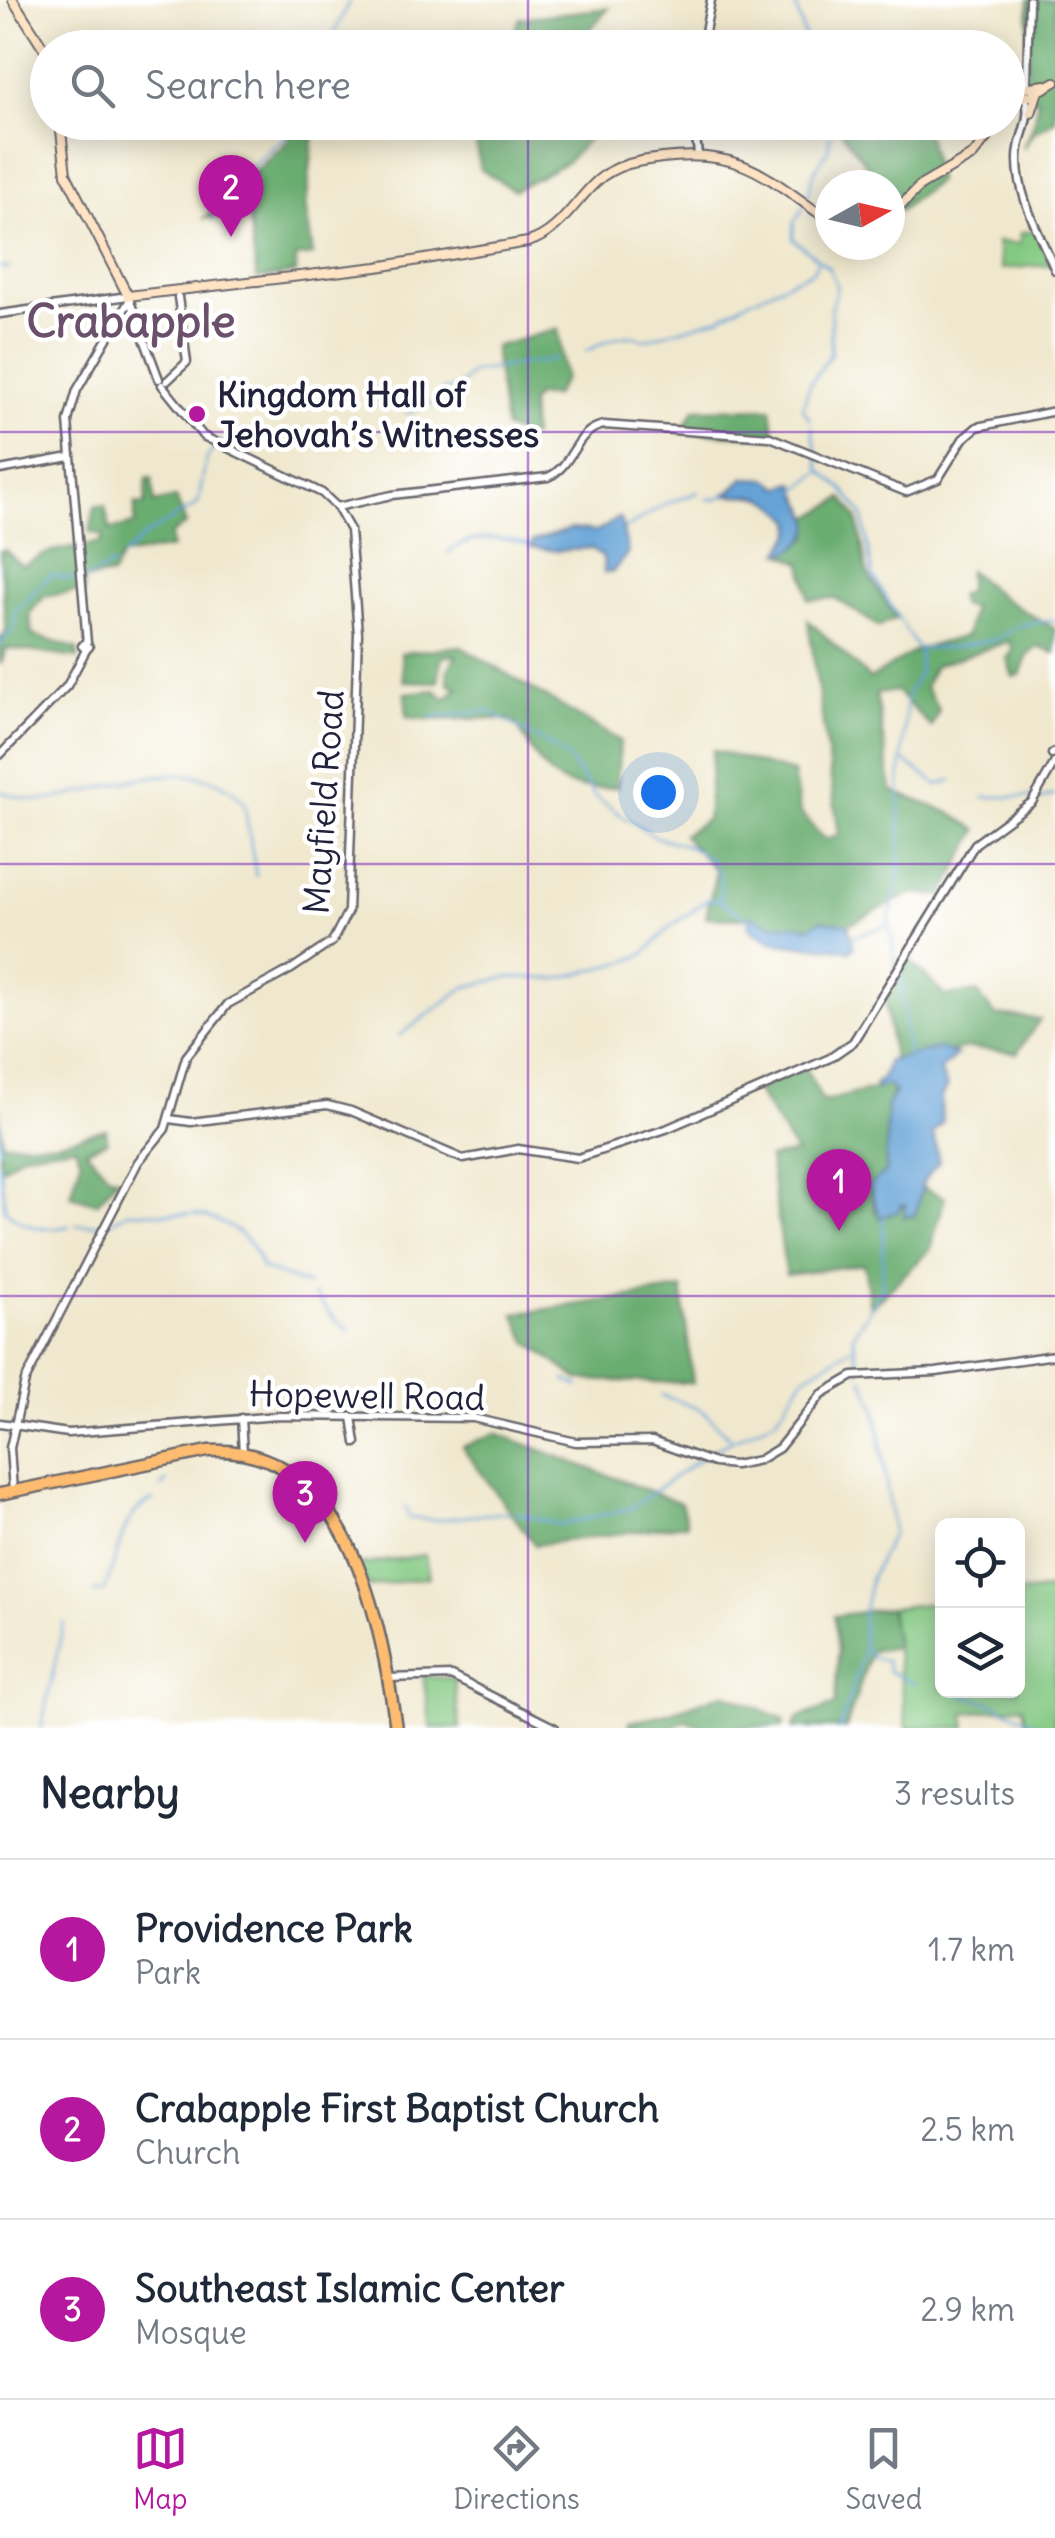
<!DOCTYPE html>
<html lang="en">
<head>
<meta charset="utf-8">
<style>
	body { margin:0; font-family:Delius,sans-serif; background:#f6f6f7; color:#1f2937 }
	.controls { position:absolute; right:30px; bottom:30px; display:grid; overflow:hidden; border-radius:15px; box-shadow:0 5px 25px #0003 }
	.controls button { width:90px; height:90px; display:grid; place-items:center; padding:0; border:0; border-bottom:2px solid #e0e1e3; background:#fff; color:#1f2937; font:50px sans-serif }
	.compass { position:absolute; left:815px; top:170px; width:90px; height:90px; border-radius:50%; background:#fff; box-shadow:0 5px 25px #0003; rotate:82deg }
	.you { position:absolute; left:658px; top:792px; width:35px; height:35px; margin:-25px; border:8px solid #fff; border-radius:50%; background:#1a73e8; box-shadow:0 0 0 15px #1a73e833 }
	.badge { display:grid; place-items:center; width:65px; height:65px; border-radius:50%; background:#b5179e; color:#fff; font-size:32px; font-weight:700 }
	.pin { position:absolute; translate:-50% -82px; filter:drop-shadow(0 2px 5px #0008) }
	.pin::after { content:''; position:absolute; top:52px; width:35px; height:30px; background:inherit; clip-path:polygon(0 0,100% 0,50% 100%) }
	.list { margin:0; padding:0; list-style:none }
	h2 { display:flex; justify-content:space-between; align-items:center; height:130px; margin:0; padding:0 40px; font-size:42px }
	h2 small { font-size:32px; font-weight:400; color:#747a83 }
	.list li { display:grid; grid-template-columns:65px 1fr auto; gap:30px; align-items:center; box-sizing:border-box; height:180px; padding:0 40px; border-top:2px solid #e0e1e3 }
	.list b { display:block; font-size:38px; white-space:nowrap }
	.list p { margin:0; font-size:32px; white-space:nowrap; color:#747a83 }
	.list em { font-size:32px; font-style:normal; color:#747a83 }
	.icon { flex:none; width:55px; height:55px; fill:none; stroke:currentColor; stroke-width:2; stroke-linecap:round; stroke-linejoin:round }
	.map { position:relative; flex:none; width:1055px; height:1728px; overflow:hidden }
	.search { position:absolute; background:#fff; box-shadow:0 5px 25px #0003; left:30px; right:30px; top:30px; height:110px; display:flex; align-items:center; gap:25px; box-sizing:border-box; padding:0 35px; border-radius:55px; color:#747a83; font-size:38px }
	.sheet { height:670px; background:#fff }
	nav { display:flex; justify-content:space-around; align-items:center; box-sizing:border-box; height:140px; border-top:2px solid #e0e1e3; background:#fff; font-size:28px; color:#747a83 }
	nav a { display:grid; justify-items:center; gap:5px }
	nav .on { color:#b5179e }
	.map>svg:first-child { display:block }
	.green { fill:#84c983; stroke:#53765f; stroke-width:2.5 }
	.forest { fill:#6bad71; stroke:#466856; stroke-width:2.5 }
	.water { fill:#65a3d7; stroke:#446289; stroke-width:2.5 }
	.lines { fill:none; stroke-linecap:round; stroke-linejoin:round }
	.stream { stroke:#65a3d7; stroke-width:2.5 }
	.tertiary-casing { stroke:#6a676e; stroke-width:11 }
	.secondary-casing { stroke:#6a676e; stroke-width:12 }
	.primary-casing { stroke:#6a676e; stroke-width:15 }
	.tertiary { stroke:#fff; stroke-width:6 }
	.secondary { stroke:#fee4c5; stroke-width:8 }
	.primary { stroke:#fdbc6f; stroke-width:10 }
	.grid { fill:none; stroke:#7b2cbf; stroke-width:2.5; stroke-opacity:0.55 }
	.poi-dot { fill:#b5179e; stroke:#fff; stroke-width:4 }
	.labels { text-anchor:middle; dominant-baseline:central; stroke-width:9; stroke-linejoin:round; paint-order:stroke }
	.poi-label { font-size:35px; font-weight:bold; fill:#22223b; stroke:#fff; text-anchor:start }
	.street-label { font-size:35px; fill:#22223b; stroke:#fff }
	.district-label { font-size:45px; font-weight:bold; fill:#6b506b; stroke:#fff }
</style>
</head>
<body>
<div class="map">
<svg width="1055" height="1728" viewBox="0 0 1055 1728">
	<rect width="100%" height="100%" fill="#fff"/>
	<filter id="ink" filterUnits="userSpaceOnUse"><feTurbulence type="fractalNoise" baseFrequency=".01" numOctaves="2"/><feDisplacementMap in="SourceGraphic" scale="20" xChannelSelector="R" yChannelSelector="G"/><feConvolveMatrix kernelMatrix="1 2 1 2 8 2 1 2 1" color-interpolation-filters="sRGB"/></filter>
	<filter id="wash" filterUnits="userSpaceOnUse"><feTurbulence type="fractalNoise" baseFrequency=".0048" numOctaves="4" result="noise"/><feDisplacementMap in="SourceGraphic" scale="40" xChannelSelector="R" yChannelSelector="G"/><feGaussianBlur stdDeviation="2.25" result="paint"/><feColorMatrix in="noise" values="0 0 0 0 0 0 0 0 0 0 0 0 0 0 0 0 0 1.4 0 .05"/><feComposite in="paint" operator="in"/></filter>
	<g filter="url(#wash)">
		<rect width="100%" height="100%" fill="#f0e8ce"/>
		<!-- green -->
		<g class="green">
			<polygon points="1036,230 1051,265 1001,269 997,242 1019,244 1021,233"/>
			<polygon points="425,1555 429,1577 369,1587 359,1565"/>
			<polygon points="1055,1589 1055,1728 1027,1728 1023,1706 965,1713 966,1728 907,1728 890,1608 942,1602 942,1690 1018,1690 1018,1593"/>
			<polygon points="423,1676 454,1679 460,1728 431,1728"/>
		</g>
		<!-- forest -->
		<g class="forest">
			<polygon points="1029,0 1055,0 1055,120 1033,132 1022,149 1032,129 1038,99 1017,99 1027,64"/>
			<polygon points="609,8 584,36 584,47 508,47 520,18"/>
			<polygon points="295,123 315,123 306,209 313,255 296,257 296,273 257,279 248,213 204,218 287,142"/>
			<polygon points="473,123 517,127 518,123 602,123 567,162 514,190 480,169"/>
			<polygon points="835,123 925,123 937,181 890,218 890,185 881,185"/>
			<polygon points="558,329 565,378 554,396 536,396 530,403 532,437 505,429 494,347"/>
			<polygon points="771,408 775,437 681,432 695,409"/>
			<polygon points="147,478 152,478 154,503 176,498 186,524 170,535 172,548 122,556 112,575 84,580 84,591 45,596 30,613 32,635 77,649 78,658 7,648 0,665 0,638 6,633 0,551 5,550 22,566 52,551 102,542 102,535 90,532 95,506 105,506 110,530 135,524 135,504 145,505"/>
			<polygon points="843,498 857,517 867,573 896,618 879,627 835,598 809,600 802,563 784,555 809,536 807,520"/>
			<polygon points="968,570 1004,599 1055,629 1055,653 1037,647 1028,655 1020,675 1013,677 1007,659 1012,650 1010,641 934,666 925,687 939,710 931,727 896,691 876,694 892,791 948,812 978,830 942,896 913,893 847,925 759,927 747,918 706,917 716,871 683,835 707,819 713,750 793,773 800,812 824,839 839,835 808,620 870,679 916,650 966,636 972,607 961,606 958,596 968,591"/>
			<path d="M460 646 620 741 617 787C549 793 546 773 514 721 477 714 444 724 407 717L405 693 435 690 446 699 458 687 449 684 447 672 456 655 442 657 438 682 404 681 401 653Z"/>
			<polygon points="907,957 945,996 977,992 995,1015 1040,1019 1017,1053 968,1048 893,1062 885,997"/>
			<polygon points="805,1067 823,1102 887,1085 894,1089 887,1106 886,1171 869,1188 875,1212 898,1211 904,1205 911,1217 923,1188 945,1198 930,1250 870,1308 864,1264 786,1275 769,1158 796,1153 755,1088"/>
			<polygon points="0,1120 3,1143 56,1143 106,1129 107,1141 86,1150 108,1175 118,1178 97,1203 71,1195 81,1160 75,1146 24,1153 0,1170"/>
			<polygon points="682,1289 693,1383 579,1380 528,1342 514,1314"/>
			<polygon points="496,1433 681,1503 687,1524 535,1545 462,1447"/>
			<polygon points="890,1608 896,1647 871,1651 846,1728 793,1728 798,1718 835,1704 838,1653 834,1616"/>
			<path d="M724 1693 784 1719 783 1726 704 1728 686 1720 670 1728H629L630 1721C647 1722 706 1700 724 1693Z"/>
		</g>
		<!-- water -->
		<g class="water">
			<path d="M744 478 768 479 780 487 795 483C799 505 824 520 801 543 793 550 789 553 780 553L793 532V521C765 493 762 496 726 495Z"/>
			<polygon points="620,517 628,553 613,571 604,573 603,557 591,548 557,551 530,547 533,541 572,529 597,532"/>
			<path d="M754 916C774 930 789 922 810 927L821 920 848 924 854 947 850 951C814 941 780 954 749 928V917Z"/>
			<polygon points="939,1048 957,1055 940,1070 947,1087 941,1097 942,1123 933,1133 939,1162 924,1180 915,1215 904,1217 906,1206 901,1205 899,1211 880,1218 869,1186 886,1171 887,1105 895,1092 887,1085 875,1089 875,1083 882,1079 888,1061"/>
		</g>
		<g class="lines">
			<!-- stream -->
			<g class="stream">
				<polyline points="794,0 808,48"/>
				<polyline points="327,48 350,0"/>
				<polyline points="807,200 814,172 828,150 832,122"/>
				<polyline points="804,207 794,222 793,239 829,268 837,286 831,309 831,353 810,384 803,408 810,420"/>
				<polyline points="212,220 255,163 301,122"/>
				<polyline points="0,267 9,268"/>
				<polyline points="786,283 813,271 817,262"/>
				<polyline points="756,298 783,284"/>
				<path d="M586 351C606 343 623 328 643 340L719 318 753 298"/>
				<polyline points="407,413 430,404 443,391 458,387 472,372 556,359"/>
				<polyline points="812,427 820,470 843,489 862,513 873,576 920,653 919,673 907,695 900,785 900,873 889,920 896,971"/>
				<polyline points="796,491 818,473"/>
				<polyline points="707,499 718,499 726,493"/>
				<polyline points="625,529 667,503 699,492"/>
				<path d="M448 553C471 533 503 537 530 545"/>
				<polyline points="123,556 146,535 198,504 206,459 221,440"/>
				<polyline points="85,579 113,565"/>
				<polyline points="0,645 16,624 15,611 51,575 78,580"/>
				<polyline points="920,648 950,648 997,639 1020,625 1055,620"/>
				<polyline points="432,717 488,711 550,746 569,759 594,795 621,815 658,838 689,846 710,859 720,875 721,900"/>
				<polyline points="904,761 938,785 952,780"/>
				<path d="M0 792C14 795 31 802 45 800 106 793 195 745 244 802L256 876"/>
				<polyline points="984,797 1032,797"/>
				<polyline points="1035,801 1055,795"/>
				<polyline points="852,937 888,925"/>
				<polyline points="900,974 908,1056"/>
				<polyline points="399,1036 465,987 509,977 557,979 628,961 644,954 670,927 707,900 716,899 749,919"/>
				<polyline points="0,1109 0,1150"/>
				<path d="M0 1165 5 1210C25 1227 43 1233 69 1226"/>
				<path d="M193 1214C223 1219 254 1236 261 1268L308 1285"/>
				<polyline points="110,1223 127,1212 189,1214"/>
				<polyline points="76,1225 103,1224"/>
				<polyline points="314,1294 336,1321 350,1330"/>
				<polyline points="859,1372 853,1335 882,1290 884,1218"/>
				<polyline points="565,1380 579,1386"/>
				<polyline points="661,1395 700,1409"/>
				<polyline points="703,1411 730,1438"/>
				<polyline points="161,1487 167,1481"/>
				<polyline points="405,1507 409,1518 434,1520 509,1512"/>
				<polyline points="517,1513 561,1525 631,1508 712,1450 776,1419 804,1377 852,1348"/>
				<path d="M94 1592H103C119 1561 118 1514 153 1500"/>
				<polyline points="865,1648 872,1657 886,1661 888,1671 915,1684"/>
				<polyline points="946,1690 997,1705 1044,1728"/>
				<polyline points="41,1728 64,1622"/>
				<polyline points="840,1728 863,1654 863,1615 871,1577 893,1532 876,1408 863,1379"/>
			</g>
		</g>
	</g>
	<g filter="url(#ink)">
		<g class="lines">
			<defs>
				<g id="tertiary">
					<polyline points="702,48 711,0"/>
					<polyline points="1027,84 1029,0"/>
					<path d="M1025 96C1033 120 1018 135 1018 158 1017 197 1040 234 1055 270"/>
					<polyline points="694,122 698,154"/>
					<polyline points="0,314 128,296 159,379"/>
					<polyline points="167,381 187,362 178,297"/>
					<polyline points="162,385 203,436 322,493 337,507 350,530 358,634 348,911 332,942 290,970"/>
					<polyline points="0,470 70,457"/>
					<path d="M337 507 392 495 548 477C575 465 573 431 604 425L770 437 906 492 938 479 963 439 977 427 1055 411"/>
					<polygon points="85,643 89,647 86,650 82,646"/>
					<polyline points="87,643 68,421 77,390 129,301"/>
					<polyline points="1052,754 1055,752"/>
					<polyline points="0,755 67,686 86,650"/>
					<polyline points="169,1119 191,1122 327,1105 351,1111 463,1159 518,1149 578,1158 666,1129 830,1058 853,1042 975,844 1032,802 1055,762"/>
					<polyline points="352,1417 356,1443"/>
					<polyline points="241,1418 243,1453"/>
					<polyline points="0,1423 68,1433 278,1416 473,1418 576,1442 652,1441 714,1463 735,1465 759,1460 779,1448 822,1394 853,1376 936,1372 1055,1355"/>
					<polyline points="13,1491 10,1448 25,1381 138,1162 165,1129 186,1057 228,1004 286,972"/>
					<polyline points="388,1678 451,1676 555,1728"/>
				</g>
				<g id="secondary">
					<polyline points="13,0 48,55"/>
					<polyline points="1023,88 1045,85"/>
					<polyline points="1008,109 1018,97 1030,96 1055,82"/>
					<polyline points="1031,113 1037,94"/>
					<polyline points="60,122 66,174 128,296"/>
					<polyline points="890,217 920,186 973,155 999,122"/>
					<path d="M128 296 377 267 528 242C559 233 574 202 597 181 616 164 638 161 662 158 743 148 767 178 830 221"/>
				</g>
				<path id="primary" d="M0 1494 208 1451C350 1443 381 1623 396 1728"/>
			</defs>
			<!-- tertiary casing -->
			<use href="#tertiary" class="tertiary-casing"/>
			<!-- secondary casing -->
			<use href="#secondary" class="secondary-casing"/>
			<!-- primary casing -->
			<use href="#primary" class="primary-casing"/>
			<!-- tertiary -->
			<use href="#tertiary" class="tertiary"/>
			<!-- secondary -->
			<use href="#secondary" class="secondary"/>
			<!-- primary -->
			<use href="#primary" class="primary"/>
		</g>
	</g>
	<!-- grid -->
	<path class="grid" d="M528 0V48M528 122V1728M0 432H1055M0 864H1055M0 1296H1055"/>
	<!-- markers -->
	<circle class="poi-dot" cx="197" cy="414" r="10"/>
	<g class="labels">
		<!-- poi labels -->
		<g class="poi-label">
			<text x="217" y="394">Kingdom Hall of<tspan x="217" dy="40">Jehovah’s Witnesses</tspan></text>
		</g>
		<!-- street labels -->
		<g class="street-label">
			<text transform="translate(323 802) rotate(-86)">Mayfield Road</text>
			<text transform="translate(367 1395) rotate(1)">Hopewell Road</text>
		</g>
		<!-- district labels -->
		<g class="district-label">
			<text x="131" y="321">Crabapple</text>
		</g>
	</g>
</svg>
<div class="controls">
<button><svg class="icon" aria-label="locate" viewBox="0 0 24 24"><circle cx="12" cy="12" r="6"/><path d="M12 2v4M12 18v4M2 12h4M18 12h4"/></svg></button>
<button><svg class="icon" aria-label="layers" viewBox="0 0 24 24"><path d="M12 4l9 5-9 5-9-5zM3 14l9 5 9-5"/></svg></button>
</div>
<svg class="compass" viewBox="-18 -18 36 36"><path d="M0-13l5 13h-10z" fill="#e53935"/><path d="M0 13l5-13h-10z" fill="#747a83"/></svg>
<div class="you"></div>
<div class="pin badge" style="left:839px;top:1231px">1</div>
<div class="pin badge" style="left:231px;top:237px">2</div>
<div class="pin badge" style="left:305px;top:1543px">3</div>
<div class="search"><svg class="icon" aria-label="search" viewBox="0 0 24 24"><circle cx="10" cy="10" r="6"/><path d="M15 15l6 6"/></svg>Search here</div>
</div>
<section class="sheet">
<h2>Nearby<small>3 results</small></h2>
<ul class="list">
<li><span class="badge">1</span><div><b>Providence Park</b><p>Park</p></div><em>1.7 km</em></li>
<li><span class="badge">2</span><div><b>Crabapple First Baptist Church</b><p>Church</p></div><em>2.5 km</em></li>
<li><span class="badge">3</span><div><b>Southeast Islamic Center</b><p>Mosque</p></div><em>2.9 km</em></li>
</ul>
</section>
<nav>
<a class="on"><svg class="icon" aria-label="map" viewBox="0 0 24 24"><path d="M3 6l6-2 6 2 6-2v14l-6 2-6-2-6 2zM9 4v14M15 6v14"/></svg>Map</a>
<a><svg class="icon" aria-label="directions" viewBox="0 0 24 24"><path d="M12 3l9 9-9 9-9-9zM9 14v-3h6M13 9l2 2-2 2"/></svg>Directions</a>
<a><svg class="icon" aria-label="saved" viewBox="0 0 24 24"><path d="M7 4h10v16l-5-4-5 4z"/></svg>Saved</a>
</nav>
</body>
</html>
